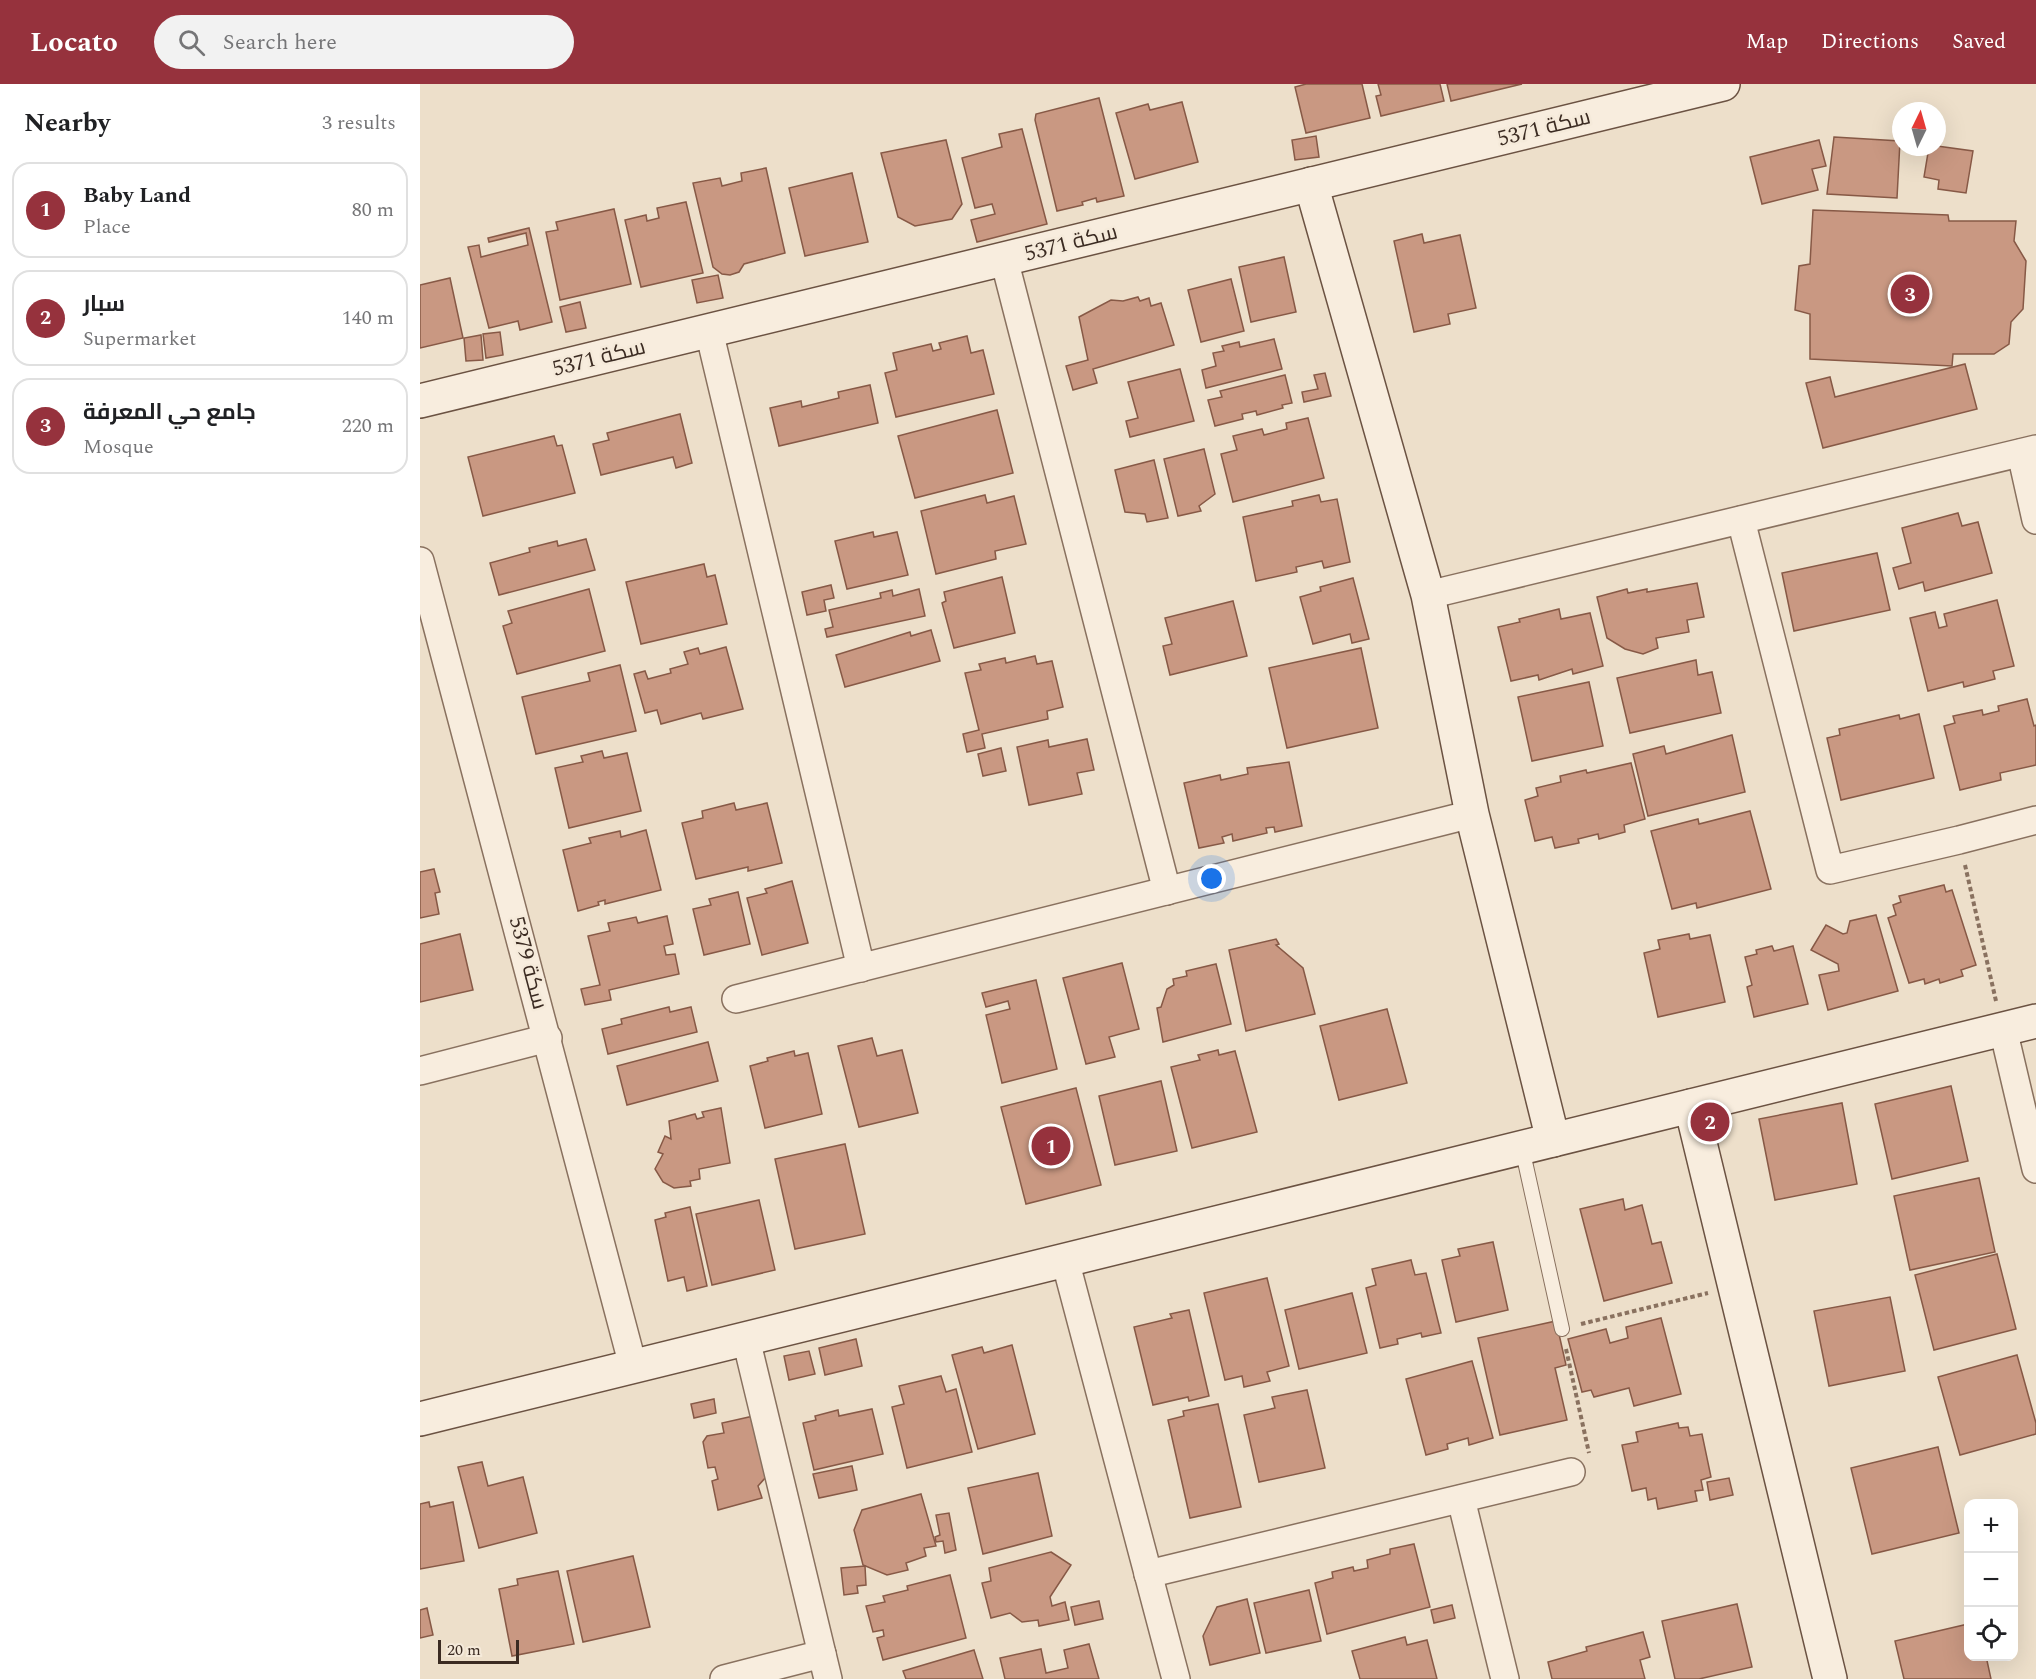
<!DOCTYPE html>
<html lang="en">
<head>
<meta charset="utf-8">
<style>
	body { margin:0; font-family:Spectral,Cairo,serif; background:#f2f2f2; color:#202124 }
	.controls { position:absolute; right:18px; bottom:18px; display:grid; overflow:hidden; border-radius:12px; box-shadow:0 6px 24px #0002 }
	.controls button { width:54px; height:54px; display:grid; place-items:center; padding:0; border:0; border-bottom:2px solid #e0e0e0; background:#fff; color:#202124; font:30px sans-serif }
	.compass { position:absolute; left:1472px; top:18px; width:54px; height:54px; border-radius:50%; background:#fff; box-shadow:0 6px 24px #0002; rotate:5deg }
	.scale { position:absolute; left:18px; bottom:15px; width:81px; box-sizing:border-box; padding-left:6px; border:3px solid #3b2b22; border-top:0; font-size:16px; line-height:21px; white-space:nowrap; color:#3b2b22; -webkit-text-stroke:4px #f5eada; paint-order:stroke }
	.you { position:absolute; left:792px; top:795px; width:21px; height:21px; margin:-15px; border:4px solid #fff; border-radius:50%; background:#1a73e8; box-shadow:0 0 0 9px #1a73e833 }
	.badge { display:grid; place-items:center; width:39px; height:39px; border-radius:50%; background:#96323d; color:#fff; font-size:20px; font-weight:700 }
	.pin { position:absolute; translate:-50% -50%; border:3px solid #fff; box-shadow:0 2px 6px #0006 }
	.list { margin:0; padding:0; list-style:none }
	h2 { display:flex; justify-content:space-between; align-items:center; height:78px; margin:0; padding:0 24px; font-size:26px }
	h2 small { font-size:20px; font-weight:400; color:#757577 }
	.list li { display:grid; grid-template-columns:39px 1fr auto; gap:18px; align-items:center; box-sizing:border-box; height:96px; margin:0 12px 12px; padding:0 12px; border:2px solid #e0e0e0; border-radius:18px }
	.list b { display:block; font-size:22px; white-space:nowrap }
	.list p { margin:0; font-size:20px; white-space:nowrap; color:#757577 }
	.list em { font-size:20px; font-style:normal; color:#757577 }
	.icon { flex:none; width:33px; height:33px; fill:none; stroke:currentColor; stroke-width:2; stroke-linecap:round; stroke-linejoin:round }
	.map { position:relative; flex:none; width:1616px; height:1595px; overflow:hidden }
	header { display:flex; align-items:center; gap:36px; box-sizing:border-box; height:84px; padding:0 30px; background:#96323d; color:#fff }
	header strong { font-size:28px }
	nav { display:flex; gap:33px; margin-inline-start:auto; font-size:21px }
	.search { width:420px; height:54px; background:#f2f2f2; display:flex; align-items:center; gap:15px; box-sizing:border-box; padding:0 21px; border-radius:33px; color:#757577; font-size:22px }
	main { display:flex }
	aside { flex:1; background:#fff }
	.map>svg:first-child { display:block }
	.building { fill:#c99882; stroke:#875946; stroke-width:1.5 }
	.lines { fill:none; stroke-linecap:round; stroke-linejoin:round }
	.lane-casing { stroke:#89715f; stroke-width:16 }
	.street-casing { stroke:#89715f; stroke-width:30 }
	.secondary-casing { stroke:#6b5242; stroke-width:36 }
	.path { stroke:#89715f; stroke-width:4; stroke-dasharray:4.5 3; stroke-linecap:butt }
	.lane { stroke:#f8edde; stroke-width:14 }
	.street { stroke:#f8edde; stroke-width:27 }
	.secondary { stroke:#f8edde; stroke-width:33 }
	.labels { text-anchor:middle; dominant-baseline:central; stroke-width:5; stroke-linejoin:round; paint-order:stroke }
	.street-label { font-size:22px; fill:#3b2b22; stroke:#f5eada }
</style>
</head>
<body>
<header>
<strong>Locato</strong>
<div class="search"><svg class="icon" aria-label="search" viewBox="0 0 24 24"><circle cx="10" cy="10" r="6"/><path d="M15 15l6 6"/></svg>Search here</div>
<nav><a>Map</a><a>Directions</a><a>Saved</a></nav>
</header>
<main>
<aside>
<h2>Nearby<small>3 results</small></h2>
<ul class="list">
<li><span class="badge">1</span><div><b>Baby Land</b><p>Place</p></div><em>80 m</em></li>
<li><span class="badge">2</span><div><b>سبار</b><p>Supermarket</p></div><em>140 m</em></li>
<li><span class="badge">3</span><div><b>جامع حي المعرفة</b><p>Mosque</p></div><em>220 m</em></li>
</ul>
</aside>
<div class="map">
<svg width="1616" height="1595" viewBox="0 0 1616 1595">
	<rect width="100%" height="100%" fill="#eddfca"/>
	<!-- building -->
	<g class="building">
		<polygon points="886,0 942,0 950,34 886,49 875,3"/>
		<polygon points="958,0 1020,0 1024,17 961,32 956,12 961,11"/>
		<polygon points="1027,0 1102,0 1031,17"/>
		<polygon points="679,14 704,112 677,118 676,114 662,118 663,121 637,127 615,36 616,30"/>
		<polygon points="762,18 778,78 715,95 696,29 728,20 730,26"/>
		<polygon points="602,45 627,140 557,158 551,136 575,130 572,120 555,124 542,74 582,63 579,50"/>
		<polygon points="896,52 899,73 875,76 872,56"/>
		<polygon points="1414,53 1480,57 1477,114 1407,110"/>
		<polygon points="526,56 542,120 532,135 495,142 478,133 461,69"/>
		<polygon points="1399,56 1406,82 1392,85 1398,106 1342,120 1330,73"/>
		<polygon points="1517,62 1553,67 1546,109 1518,105 1519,96 1504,93 1509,63"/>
		<polygon points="346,84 365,169 324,180 319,188 310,191 302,190 293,183 273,99 300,94 302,102 322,97 321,89"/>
		<polygon points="432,89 448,158 385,172 369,104"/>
		<polygon points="266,118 283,189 221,203 205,136 226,131 227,137 239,134 237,124"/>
		<polygon points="194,125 211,200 140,216 126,148 138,146 136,138"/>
		<polygon points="1393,126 1528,131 1529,137 1596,137 1594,157 1606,177 1603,225 1591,238 1589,260 1574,270 1533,270 1532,282 1390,275 1390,230 1375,226 1379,182 1390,180"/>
		<polygon points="109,144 132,238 100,246 98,237 69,244 48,163 59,161 61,173 108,161 106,149 69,158 68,154"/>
		<polygon points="1002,150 1004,159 1040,151 1056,224 1028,230 1030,240 994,248 974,157"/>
		<polygon points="864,173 876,228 831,238 819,183"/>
		<polygon points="298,191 303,214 277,219 272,196"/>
		<polygon points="30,194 43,254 0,264 0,201"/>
		<polygon points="811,195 824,247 781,258 768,206"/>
		<polygon points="718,213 720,217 729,214 731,222 741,219 754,261 673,285 677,299 653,306 646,282 668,276 659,233 691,216 703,217"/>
		<polygon points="160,218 166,244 146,248 140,223"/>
		<polygon points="80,248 83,271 66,274 63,250"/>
		<polygon points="61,251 63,276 46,277 44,254"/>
		<polygon points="547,252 551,269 563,266 574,310 476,333 465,289 477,286 473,269 511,260 513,267 521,265 519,259"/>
		<polygon points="854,255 862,285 786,304 782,286 796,282 793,269 804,267 802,262 819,258 820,263"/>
		<polygon points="1545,280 1557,325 1403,364 1386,299 1410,293 1415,313"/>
		<polygon points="760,285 774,337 710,353 706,337 718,334 708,298"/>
		<polygon points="905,289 911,312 884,318 882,308 898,305 894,291"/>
		<polygon points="865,291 872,319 862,321 863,324 837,331 836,327 822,330 823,335 795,342 788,316 802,313 800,307"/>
		<polygon points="450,301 458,339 359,362 350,324 381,317 382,323 419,314 418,308"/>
		<polygon points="577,326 593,389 495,414 478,352"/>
		<polygon points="260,330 272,379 256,384 253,373 181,391 173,360 189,356 187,349"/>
		<polygon points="888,334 904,394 813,418 801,370 817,366 813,352 842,345 844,351 867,345 866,339"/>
		<polygon points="134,352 137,362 142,361 155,409 63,432 48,373"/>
		<polygon points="784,365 795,410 779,422 781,427 758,432 744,375"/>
		<polygon points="734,376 748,434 727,438 725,430 705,428 695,386"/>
		<polygon points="565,411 567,419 594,412 606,460 575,467 576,475 516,490 501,427"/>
		<polygon points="899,411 901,418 917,415 930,478 904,484 902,477 876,483 877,488 836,497 823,433 873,422 872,417"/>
		<polygon points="1538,429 1542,442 1558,438 1572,489 1505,507 1503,498 1479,505 1473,484 1491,479 1482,444"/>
		<polygon points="453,448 454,453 477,448 488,491 427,505 415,457"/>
		<polygon points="166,455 175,486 79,511 70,479 110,468 109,464 137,457 138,462"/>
		<polygon points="1457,469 1470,526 1374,547 1362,489"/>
		<polygon points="284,480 287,493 295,491 307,540 221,560 206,498"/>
		<polygon points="582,493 595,549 534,564 522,519 526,517 524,508"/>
		<polygon points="933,494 949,555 932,559 930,550 893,560 880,513 901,507 900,503"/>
		<polygon points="1277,499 1284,533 1267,536 1269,548 1236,554 1238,564 1223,570 1205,565 1187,554 1177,513 1207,505 1208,509 1227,505 1227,508"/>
		<polygon points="411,501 414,514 404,516 406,527 387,531 382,508"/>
		<polygon points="169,505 185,567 97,590 83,542 92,539 88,527"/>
		<polygon points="499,505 505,532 407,553 405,545 413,543 409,526 461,514 460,509 472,506 473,512"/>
		<polygon points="1577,516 1594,582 1573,587 1575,595 1544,603 1543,598 1508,607 1490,534 1515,528 1519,544 1527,542 1524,530"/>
		<polygon points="813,517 827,572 750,591 743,562 752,560 745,534"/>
		<polygon points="1139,525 1141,535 1170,529 1183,582 1153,590 1152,585 1119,596 1118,591 1091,597 1078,543 1100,538 1099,535"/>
		<polygon points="511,546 520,577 425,603 416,571 490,548 491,552"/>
		<polygon points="306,563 323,625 283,635 281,629 241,640 237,626 225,629 214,590 225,587 228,595 251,589 250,585 268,580 264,568 278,564 280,570"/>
		<polygon points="941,564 958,644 867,664 849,584"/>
		<polygon points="615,572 617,580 632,577 643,623 627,627 628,635 562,650 565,664 547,668 543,650 559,646 545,589 561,586 559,580 585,574 586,579"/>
		<polygon points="1276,576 1278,591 1292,588 1301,629 1210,649 1197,594"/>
		<polygon points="200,581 216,647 116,670 102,613 170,597 168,589"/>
		<polygon points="1169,598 1183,662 1112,677 1098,613"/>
		<polygon points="1607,615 1614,642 1616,641 1616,681 1580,689 1581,696 1540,706 1524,642 1535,639 1533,632 1562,626 1563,631 1579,627 1578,622"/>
		<polygon points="1499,630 1514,694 1421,716 1407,654 1420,651 1419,645 1479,631 1480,635"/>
		<polygon points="1312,651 1325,708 1228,732 1213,670 1244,662 1246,670"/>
		<polygon points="667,655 674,686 657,689 662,710 609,721 597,663 628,656 629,663"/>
		<polygon points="581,664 586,687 563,692 558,670"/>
		<polygon points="182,667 184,674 207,669 221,727 149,744 135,684 163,678 161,672"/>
		<polygon points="869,678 882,742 855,748 854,743 846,744 847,749 813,757 812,750 802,753 804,759 779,764 764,699 800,691 801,696 828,690 827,684"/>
		<polygon points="1211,679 1225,735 1204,741 1205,748 1179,755 1178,750 1158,755 1159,759 1135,764 1132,753 1115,757 1105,716 1118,712 1116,704 1141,698 1140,692 1166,686 1167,689"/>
		<polygon points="314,719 316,726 347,719 362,779 328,787 328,783 276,795 262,739 283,734 282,727"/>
		<polygon points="1330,727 1351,805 1277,824 1276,819 1252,825 1231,747 1278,735 1279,740"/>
		<polygon points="226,746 241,806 185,820 185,816 178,818 179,821 158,827 143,766 171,759 169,754 200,747 201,753"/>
		<polygon points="14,785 20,808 15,809 19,830 0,834 0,788"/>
		<polygon points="372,797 388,859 342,871 327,814 347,809 345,805"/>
		<polygon points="1524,801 1526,808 1532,806 1556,881 1541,886 1543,892 1520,899 1519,895 1505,900 1504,895 1489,899 1468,834 1476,831 1473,821 1481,818 1479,812"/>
		<polygon points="318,808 330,860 284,871 273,825 291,821 289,815"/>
		<polygon points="1456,831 1478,907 1408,926 1399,891 1419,887 1418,880 1391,866 1406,841 1423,850 1427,849 1430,837"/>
		<polygon points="247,832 253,860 244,862 246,871 255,870 259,890 189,906 191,916 165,921 161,905 180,901 168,852 190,847 188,839 216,833 218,839"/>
		<polygon points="40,850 53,906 0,918 0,860"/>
		<polygon points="1269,850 1270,855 1290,851 1305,918 1238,933 1224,869 1240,865 1238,856"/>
		<polygon points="856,855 859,860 856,861 883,884 895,930 826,947 809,866"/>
		<polygon points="1352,862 1354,867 1373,862 1388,920 1334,933 1327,903 1332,901 1325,873 1337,870 1336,866"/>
		<polygon points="702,879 719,945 689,953 695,973 666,980 643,894"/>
		<polygon points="796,880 811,940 743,958 737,924 741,923 747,905 754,901 753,895 767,892 766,887"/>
		<polygon points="616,896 637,985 582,999 566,931 590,925 588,917 566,923 562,909"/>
		<polygon points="249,923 250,928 271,923 277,948 188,970 182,945 202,940 201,935"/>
		<polygon points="967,925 987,999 919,1016 900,942"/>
		<polygon points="452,954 457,972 482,966 498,1029 439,1043 418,962"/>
		<polygon points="288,958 298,997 207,1021 197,982"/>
		<polygon points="798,966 799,971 815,967 837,1048 772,1064 751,983 780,976 778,971"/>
		<polygon points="374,967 375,972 388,969 402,1030 345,1044 330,982 348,977 347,974"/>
		<polygon points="741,997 757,1067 695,1081 679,1012"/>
		<polygon points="1531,1002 1548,1077 1472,1095 1455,1020"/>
		<polygon points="656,1004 681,1101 606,1120 581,1023"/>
		<polygon points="1422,1019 1437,1100 1355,1116 1339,1035"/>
		<polygon points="301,1024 310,1079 279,1085 280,1095 270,1097 271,1102 254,1104 243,1098 235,1085 243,1070 238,1068 245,1052 251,1055 249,1037 275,1030 277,1035 284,1033 282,1028"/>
		<polygon points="425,1060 445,1150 375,1165 355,1075"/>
		<polygon points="1559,1094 1575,1168 1490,1186 1474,1112"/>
		<polygon points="1203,1115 1205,1126 1222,1121 1232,1160 1241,1158 1252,1199 1184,1217 1160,1125"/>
		<polygon points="339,1116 355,1186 292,1201 276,1130"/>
		<polygon points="270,1123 287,1202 267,1207 264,1193 248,1197 235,1136 246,1133 245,1129"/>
		<polygon points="1073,1158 1088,1226 1036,1238 1022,1176 1040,1172 1038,1165"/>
		<polygon points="1577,1170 1596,1245 1514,1266 1495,1191"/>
		<polygon points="991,1176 995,1191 1006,1189 1021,1249 1002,1253 1001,1249 977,1255 978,1260 960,1264 946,1204 956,1201 952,1185"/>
		<polygon points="847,1194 869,1282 847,1288 850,1297 824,1303 822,1292 805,1296 784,1209"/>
		<polygon points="932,1209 947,1269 879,1285 865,1226"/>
		<polygon points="1470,1213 1485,1287 1409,1302 1394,1227"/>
		<polygon points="769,1226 789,1312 769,1317 768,1313 733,1321 714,1243 752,1234 750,1230"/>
		<polygon points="1241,1234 1261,1310 1214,1322 1209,1304 1174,1313 1171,1306 1162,1308 1148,1255 1186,1245 1190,1259 1208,1254 1206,1243"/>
		<polygon points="1136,1237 1146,1281 1135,1284 1147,1336 1080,1351 1058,1254"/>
		<polygon points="436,1255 442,1282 405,1291 399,1264"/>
		<polygon points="592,1261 615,1350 558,1365 532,1271 562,1263 564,1269"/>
		<polygon points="389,1267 395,1290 369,1296 364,1272"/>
		<polygon points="1597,1271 1616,1339 1616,1350 1540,1371 1518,1293"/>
		<polygon points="1052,1277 1073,1354 1049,1361 1048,1354 1027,1360 1028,1365 1006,1371 986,1295"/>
		<polygon points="521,1292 526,1308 536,1305 552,1368 487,1384 472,1323 484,1320 479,1302"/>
		<polygon points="887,1306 905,1384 839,1398 824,1331 855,1324 852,1313"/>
		<polygon points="294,1315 296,1329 274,1334 271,1320"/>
		<polygon points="798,1320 821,1423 770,1434 748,1336 764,1332 763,1327"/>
		<polygon points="452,1325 463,1370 394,1386 383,1339 396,1336 395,1332 418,1326 419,1332"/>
		<polygon points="338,1331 346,1393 338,1402 342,1414 298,1426 292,1397 298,1395 295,1383 288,1384 283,1358 287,1352 304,1349 302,1339"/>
		<polygon points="1258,1339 1259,1344 1268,1343 1270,1352 1282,1350 1291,1393 1281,1396 1283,1406 1275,1407 1277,1417 1238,1425 1236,1414 1228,1416 1226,1404 1212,1407 1202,1361 1218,1358 1216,1348"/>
		<polygon points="1518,1363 1539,1449 1452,1470 1431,1384"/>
		<polygon points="62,1378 68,1402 103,1393 117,1449 59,1464 38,1383"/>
		<polygon points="432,1382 437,1406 399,1414 393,1390"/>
		<polygon points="618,1389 632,1452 563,1470 548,1404"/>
		<polygon points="1309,1394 1313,1411 1290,1416 1287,1398"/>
		<polygon points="501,1410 516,1462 504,1464 506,1472 486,1479 488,1486 467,1491 443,1481 434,1446 442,1426"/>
		<polygon points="9,1418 10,1423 33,1418 44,1477 0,1485 0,1420"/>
		<polygon points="529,1429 536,1466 525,1469 523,1457 516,1458 515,1453 520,1451 516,1431"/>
		<polygon points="994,1460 1010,1523 907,1550 895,1499 913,1494 912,1488 933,1483 934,1487 948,1484 947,1476 970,1470 970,1465"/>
		<polygon points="631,1468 651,1481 630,1513 632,1522 645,1518 649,1536 619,1542 618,1536 602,1538 590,1529 571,1534 562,1499 571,1497 569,1484"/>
		<polygon points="213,1472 230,1543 163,1558 147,1487"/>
		<polygon points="445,1482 446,1501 437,1502 438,1509 424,1511 421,1484"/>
		<polygon points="138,1487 154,1560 92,1572 79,1505 98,1501 97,1495"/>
		<polygon points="530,1491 546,1554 463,1576 457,1554 464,1552 463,1546 453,1548 446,1522 465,1518 463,1512 488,1506 487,1502"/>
		<polygon points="889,1506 901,1557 846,1569 834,1519"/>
		<polygon points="827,1515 840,1569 790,1581 783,1552 797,1523"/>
		<polygon points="679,1517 683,1535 655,1541 651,1523"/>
		<polygon points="1317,1520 1332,1583 1279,1595 1255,1595 1242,1537"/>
		<polygon points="1032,1521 1035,1534 1014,1539 1011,1526"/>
		<polygon points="7,1524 13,1551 0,1554 0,1526"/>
		<polygon points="1548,1540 1548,1572 1566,1572 1571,1595 1484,1595 1475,1557"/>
		<polygon points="1223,1548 1230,1573 1220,1576 1225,1595 1132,1595 1128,1578 1167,1567 1166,1563"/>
		<polygon points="985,1553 987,1561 1007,1556 1017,1595 940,1595 932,1567"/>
		<polygon points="669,1560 679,1595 585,1595 580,1574 621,1565 626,1589 648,1584 644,1566"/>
		<polygon points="554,1566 563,1595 486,1595 483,1587"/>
	</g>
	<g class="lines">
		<defs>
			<polyline id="lane" points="1102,1064 1142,1245"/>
			<g id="street">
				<polyline points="584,175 747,807"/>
				<polyline points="289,247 441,884"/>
				<polyline points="1601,369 1616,436"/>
				<polyline points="1321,436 1410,786 1539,756 1616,736"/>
				<polyline points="0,477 213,1282"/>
				<polyline points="1008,511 1616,365"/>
				<polyline points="316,915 1052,730"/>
				<polyline points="1583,945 1616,1085"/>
				<polyline points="0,987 128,954"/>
				<polyline points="645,1176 756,1595"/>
				<polyline points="326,1255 408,1595"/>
				<polyline points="1041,1415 1085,1595"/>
				<polyline points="728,1490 1151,1388"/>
				<polyline points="304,1595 402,1570"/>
			</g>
			<g id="secondary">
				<polyline points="891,100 1008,511 1052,730 1133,1056"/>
				<polyline points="0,317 1303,0"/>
				<polyline points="1271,1022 1410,1595"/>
				<polyline points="0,1335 1616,937"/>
			</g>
		</defs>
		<!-- lane casing -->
		<use href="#lane" class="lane-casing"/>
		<!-- street casing -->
		<use href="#street" class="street-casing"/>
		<!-- secondary casing -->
		<use href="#secondary" class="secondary-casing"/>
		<!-- path -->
		<g class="path">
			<polyline points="1545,781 1576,917"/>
			<polyline points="1161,1240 1288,1209"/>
			<polyline points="1146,1265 1169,1369"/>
		</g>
		<!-- lane -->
		<use href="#lane" class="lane"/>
		<!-- street -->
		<use href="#street" class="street"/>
		<!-- secondary -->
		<use href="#secondary" class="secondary"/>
	</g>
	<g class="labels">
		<!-- street labels -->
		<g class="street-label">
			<text transform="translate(1124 44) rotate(-14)">سكة 5371</text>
			<text transform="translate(651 159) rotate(-14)">سكة 5371</text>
			<text transform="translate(179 274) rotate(-14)">سكة 5371</text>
			<text transform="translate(108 879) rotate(75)">سكة 5379</text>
		</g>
	</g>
</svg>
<div class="controls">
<button>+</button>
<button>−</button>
<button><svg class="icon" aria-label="locate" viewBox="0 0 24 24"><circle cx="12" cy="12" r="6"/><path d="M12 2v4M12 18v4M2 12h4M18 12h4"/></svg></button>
</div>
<svg class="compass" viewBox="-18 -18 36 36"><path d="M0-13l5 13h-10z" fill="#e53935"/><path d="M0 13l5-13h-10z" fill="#757577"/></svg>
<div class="scale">20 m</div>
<div class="you"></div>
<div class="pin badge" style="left:631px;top:1062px">1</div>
<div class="pin badge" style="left:1290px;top:1038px">2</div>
<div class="pin badge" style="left:1490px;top:210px">3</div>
</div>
</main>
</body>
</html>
